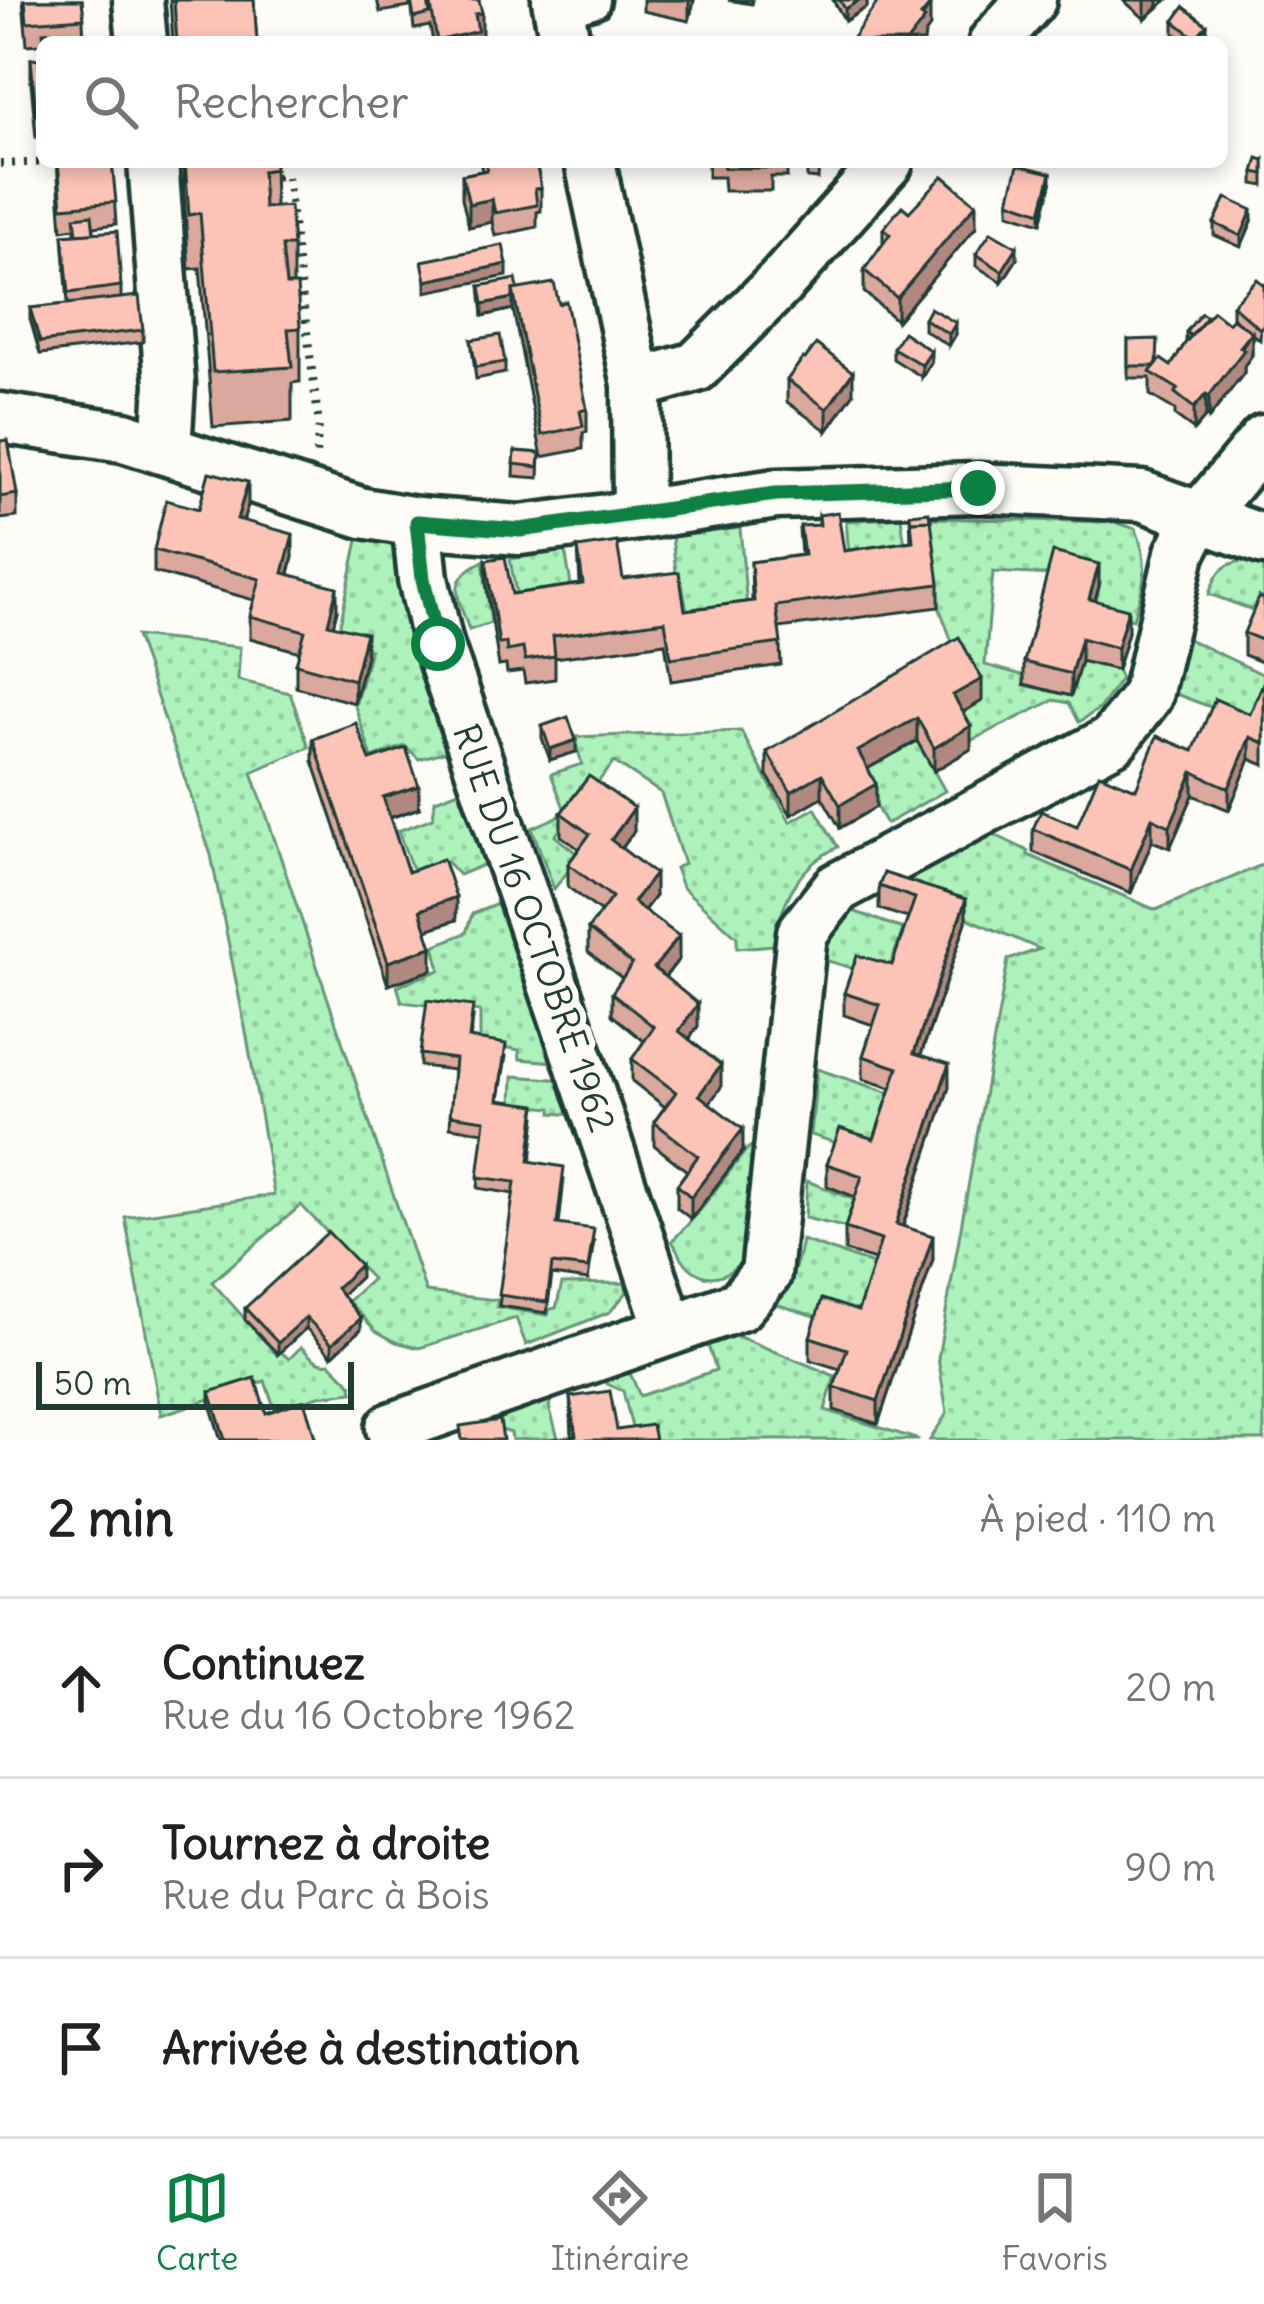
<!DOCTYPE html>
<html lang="fr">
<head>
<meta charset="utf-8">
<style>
	body { margin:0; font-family:Delius,sans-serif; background:#f2f2f2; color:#202124 }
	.scale { position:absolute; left:36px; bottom:30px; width:318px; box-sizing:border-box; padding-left:12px; border:6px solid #1f3d34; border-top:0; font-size:33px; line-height:42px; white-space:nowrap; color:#1f3d34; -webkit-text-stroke:9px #fdfcf7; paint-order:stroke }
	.stop { position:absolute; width:36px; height:36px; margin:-27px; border:9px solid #0b8043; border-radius:50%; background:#fff }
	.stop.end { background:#0b8043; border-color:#fff; box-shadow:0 3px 12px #0008 }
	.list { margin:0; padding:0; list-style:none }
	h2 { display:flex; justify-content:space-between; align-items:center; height:156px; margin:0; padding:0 48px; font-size:51px }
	h2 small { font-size:39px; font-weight:400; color:#757577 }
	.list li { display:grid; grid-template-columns:78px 1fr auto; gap:36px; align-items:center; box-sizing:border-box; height:180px; padding:0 48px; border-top:3px solid #e0e0e0 }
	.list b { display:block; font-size:45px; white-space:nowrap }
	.list p { margin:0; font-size:39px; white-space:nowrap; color:#757577 }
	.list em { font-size:39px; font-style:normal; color:#757577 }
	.icon { flex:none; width:66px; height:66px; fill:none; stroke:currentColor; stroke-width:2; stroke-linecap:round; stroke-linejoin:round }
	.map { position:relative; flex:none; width:1264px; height:1440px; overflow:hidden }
	.search { position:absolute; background:#fff; box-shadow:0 6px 18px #0003; left:36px; right:36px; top:36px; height:132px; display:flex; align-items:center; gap:30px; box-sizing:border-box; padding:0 42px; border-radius:18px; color:#757577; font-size:45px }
	.sheet { height:696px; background:#fff }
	nav { display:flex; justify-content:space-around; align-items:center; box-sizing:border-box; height:168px; border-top:3px solid #e0e0e0; background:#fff; font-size:33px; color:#757577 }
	nav a { display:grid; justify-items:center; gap:6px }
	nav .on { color:#0b8043 }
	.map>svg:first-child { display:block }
	.grass { fill:url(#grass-dots); stroke:#669778; stroke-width:3 }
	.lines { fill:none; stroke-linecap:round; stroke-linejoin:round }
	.service-casing { stroke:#1f3d34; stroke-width:33 }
	.minor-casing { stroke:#1f3d34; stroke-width:57 }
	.path { stroke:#1f3d34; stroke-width:8; stroke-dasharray:3 9; stroke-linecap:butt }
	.service { stroke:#fdfcf7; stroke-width:24 }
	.minor { stroke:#fdfcf7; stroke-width:48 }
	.wall { fill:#daa89d; stroke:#1f3d34; stroke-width:3 }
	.shaded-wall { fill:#b18880; stroke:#1f3d34; stroke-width:3 }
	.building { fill:#fdc3b7; stroke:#1f3d34; stroke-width:3 }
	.route { stroke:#0b8043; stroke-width:15 }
	.labels { text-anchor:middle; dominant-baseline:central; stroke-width:12; stroke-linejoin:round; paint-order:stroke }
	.street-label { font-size:36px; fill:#1f3d34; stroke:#fdfcf7 }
</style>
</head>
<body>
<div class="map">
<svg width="1264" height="1440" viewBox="0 0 1264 1440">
	<defs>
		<pattern id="grass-dots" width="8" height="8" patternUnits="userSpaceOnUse" patternTransform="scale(3)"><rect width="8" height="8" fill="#adf1bb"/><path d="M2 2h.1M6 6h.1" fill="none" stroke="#94d0a1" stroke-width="1.8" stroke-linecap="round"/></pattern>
	</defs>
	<rect width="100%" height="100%" fill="#fdfcf7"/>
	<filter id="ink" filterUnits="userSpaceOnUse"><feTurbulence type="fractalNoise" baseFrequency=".00833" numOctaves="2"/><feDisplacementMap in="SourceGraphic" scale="24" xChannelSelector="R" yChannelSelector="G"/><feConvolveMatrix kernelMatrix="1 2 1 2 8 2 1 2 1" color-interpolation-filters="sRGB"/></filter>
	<g filter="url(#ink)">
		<!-- grass -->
		<g class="grass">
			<polygon points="901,517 907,559 850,566 846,521"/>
			<path d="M929 518 1114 522 1136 529C1150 566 1145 583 1133 619L1093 609 1099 587 1053 575 993 572 985 665 1026 676 1024 685 1070 696 1081 661 1117 670 1121 679 1099 709 1079 722 1069 703 1054 700 972 740 958 716 981 701 959 660 939 607Z"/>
			<polygon points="740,528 748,618 690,627 682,584 677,581 672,537"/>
			<polygon points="360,531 392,546 399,552 451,750 419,759 405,746 372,758 355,706 370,650 336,643"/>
			<polygon points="565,550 574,602 519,610 510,559"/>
			<path d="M483 561 491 623 469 630C458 597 445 580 483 561Z"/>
			<path d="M1241 561 1264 564V614L1209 594C1216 575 1220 565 1241 561Z"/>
			<path d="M136 636 240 647 238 680 290 693 309 747 252 772 426 1292 497 1300V1307L548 1315 550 1309 556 1308 562 1284 625 1283 627 1292 610 1312 526 1345 516 1318 419 1348 396 1342 376 1331 348 1301 372 1279 301 1205 212 1282 277 1355 281 1352 289 1359 301 1347C309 1355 318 1366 330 1363L352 1385 353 1392 319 1396 275 1410 265 1381 161 1415 125 1217 274 1195 247 1037 211 855Z"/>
			<polygon points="1186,638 1264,675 1264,704 1256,724 1173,693"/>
			<path d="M741 731 790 822 815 808 838 847C796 867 782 902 774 945L737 948V937L682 887 675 868 684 864 661 793 614 762 555 836 580 856 554 889 532 828 566 813 551 774 582 764 574 737Z"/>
			<polygon points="917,741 945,791 886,824 858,774"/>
			<polygon points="464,789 493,861 459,875 446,861 413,871 398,831 433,818 435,800"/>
			<polygon points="987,831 1028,851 1028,855 1156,910 1264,864 1264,1440 930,1440 947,1413 938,1358 1008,960 1040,949 883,883"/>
			<polygon points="505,901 556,1062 520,1059 519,1050 480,1042 480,1012 402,1002 397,986 440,970 434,946 466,933 472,914"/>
			<polygon points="845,908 903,929 886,979 825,960 830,935"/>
			<polygon points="817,1069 893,1094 871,1154 811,1135"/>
			<polygon points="513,1076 565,1080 576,1115 552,1113 552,1108 512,1104"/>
			<path d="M757 1142 749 1250C737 1272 712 1288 689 1267 682 1260 677 1249 672 1241L692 1220 747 1149Z"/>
			<polygon points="807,1181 858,1201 848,1228 805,1218"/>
			<path d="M802 1240 876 1265 854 1328 775 1304C791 1284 797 1266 802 1240Z"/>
			<polygon points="720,1329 835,1376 825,1410 919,1440 635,1440 623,1391 607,1384 605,1374 627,1366 640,1396 716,1370 705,1336"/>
			<polygon points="558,1392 549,1406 558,1438 512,1440 511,1433 495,1428 492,1416"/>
		</g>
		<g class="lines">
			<defs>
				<polyline id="service" points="559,15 596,4 597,0"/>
				<g id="minor">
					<polyline points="138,0 142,42"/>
					<polyline points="557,0 565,42"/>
					<polyline points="994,42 1031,0"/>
					<polyline points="153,162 170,384 166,449"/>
					<polyline points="590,162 637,384 638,515"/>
					<polyline points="637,384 696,367 781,282 888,162"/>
					<polyline points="0,418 124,437 363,513 417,522 520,530 638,515 776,494 978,488 1142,496 1264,540"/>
					<polyline points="417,522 423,579 438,644 670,1330"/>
					<polyline points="391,1428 739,1306 766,1274 802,933 837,888 1113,740 1147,696 1180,553 1198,519 1264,440"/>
				</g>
			</defs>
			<!-- service casing -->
			<use href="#service" class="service-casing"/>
			<!-- minor casing -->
			<use href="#minor" class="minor-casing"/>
			<!-- path -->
			<g class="path">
				<polyline points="0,164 53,162"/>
				<polyline points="264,178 287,176 319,425 316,455"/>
			</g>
			<!-- service -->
			<use href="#service" class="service"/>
			<!-- minor -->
			<use href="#minor" class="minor"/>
		</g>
		<!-- wall -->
		<g class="wall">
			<polygon points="23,0 82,0 84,41 42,42 42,44 27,45"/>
			<polygon points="170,0 254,0 257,42 173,42"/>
			<polygon points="377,0 410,0 410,7 380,12"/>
			<polygon points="411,0 482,36 478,36 478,42 433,42 430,26 414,29"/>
			<polygon points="643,0 694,0 689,21 643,11"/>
			<polygon points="728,0 753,0 752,4"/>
			<polygon points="833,0 867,0 867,7 845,21"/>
			<polygon points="1123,0 1167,0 1145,19"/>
			<polygon points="1174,21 1207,36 1202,42 1186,42 1174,33"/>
			<polygon points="31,59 42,59 42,136 36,137 31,82"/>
			<polygon points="1264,160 1264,186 1254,184 1254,172"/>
			<polygon points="57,162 112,162 116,224 94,227 94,233 121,286 121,298 143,330 143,342 40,354 30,319 30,308 68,304 63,235 75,234 75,228 62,230"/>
			<polygon points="184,162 274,162 275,207 293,246 293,285 300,328 300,382 292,383 292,421 213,427 200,268 189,269 184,193"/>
			<polygon points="480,162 536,162 541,188 541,211 537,212 537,227 495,236 492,222 469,227 462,198 462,175 482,171"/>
			<polygon points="708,162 787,162 787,177 771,177 771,191 724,191 723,177 708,177"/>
			<polygon points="807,162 819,162 818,179 807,178"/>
			<polygon points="1051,184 1041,223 1009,213 1009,201"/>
			<polygon points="909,212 976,227 897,321 864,292 864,270 883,243 883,229"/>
			<polygon points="1252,221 1241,247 1214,235 1214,223"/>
			<polygon points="976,254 1017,259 1002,282 976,266"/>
			<polygon points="1264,285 1260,340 1252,334 1252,355 1244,366 1244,373 1209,418 1206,416 1194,430 1175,416 1175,410 1150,395 1150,378 1128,378 1128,340 1158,362 1171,366 1186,342 1186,332 1207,317 1228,323 1239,323 1232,317 1232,305"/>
			<polygon points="480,286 518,289 587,409 587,432 583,433 583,449 542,457 513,309 483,316"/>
			<polygon points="924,319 956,334 949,346 924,330"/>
			<polygon points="471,340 505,362 505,373 476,379"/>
			<polygon points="893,348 931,362 922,377 893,359"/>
			<polygon points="787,380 853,394 827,431 787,402"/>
			<polygon points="0,441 17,494 17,517 0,519"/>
			<polygon points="515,451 540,453 539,478 514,476"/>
			<polygon points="248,505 243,521 293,557 289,574 337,610 333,625 366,655 354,703 296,687 296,664 300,652 250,638 250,616 254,600 154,572 154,550 199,509"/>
			<polygon points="910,514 939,584 939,607 779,628 781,665 671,681 665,643 555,658 555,679 525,683 523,671 507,673 506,665 499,666 486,582 486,560 512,594 580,584 578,548 623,579 685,610 752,601 751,562 801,555 799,529 819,525 819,515 844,551 911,541"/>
			<polygon points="1099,586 1095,601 1128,632 1117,670 1081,661 1071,696 1024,684 1024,662"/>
			<polygon points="1264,599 1264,663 1244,655 1244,633"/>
			<polygon points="1264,681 1264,765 1250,759 1229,810 1193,795 1170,848 1152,841 1131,893 1033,852 1033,829 1077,826 1250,714"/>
			<polygon points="982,701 963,712 971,749 934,771 917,741 867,769 876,807 840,828 822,797 791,815 767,775 767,752"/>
			<polygon points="542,726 576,752 550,760 542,738"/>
			<polygon points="313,739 370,760 419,808 390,818 408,872 456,920 427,930 432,970 388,985 313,761"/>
			<polygon points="561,813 634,831 621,848 655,896 644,910 679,959 665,977 698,1026 689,1039 721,1087 709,1103 743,1151 691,1219 677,1208 677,1185 687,1171 654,1145 654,1122 665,1107 632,1081 632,1059 644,1041 612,1015 612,993 622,978 588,952 588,929 601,912 568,887 568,864 579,849 561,836"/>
			<polygon points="884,873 966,922 921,1055 949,1087 903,1226 933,1259 878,1424 834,1410 834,1387 840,1369 810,1360 810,1337 858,1311 875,1260 845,1251 845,1228 855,1197 827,1186 827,1164 874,1139 891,1088 863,1079 863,1056 873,1025 844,1015 844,993 892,965 908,918 879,909 879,886"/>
			<polygon points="473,1018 470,1039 506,1056 499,1100 536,1117 531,1161 564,1179 559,1225 594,1241 588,1280 552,1275 547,1313 499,1306 514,1194 478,1188 484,1132 450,1127 454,1070 420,1066 420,1054"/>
			<polygon points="360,1277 341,1295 361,1329 332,1356 306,1328 278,1354 245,1320 245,1308"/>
			<polygon points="210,1392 266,1413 315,1440 221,1440 210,1404"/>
			<polygon points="570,1397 617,1430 572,1436"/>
		</g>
		<!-- shaded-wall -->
		<g class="shaded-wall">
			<polygon points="689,0 694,0 689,21"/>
			<polygon points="860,0 867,0 867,7 845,21 845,9"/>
			<polygon points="1145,0 1158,0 1158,6 1145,19"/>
			<polygon points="930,5 930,27 925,34 924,42 907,42"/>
			<polygon points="482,13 482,36 478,36 478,42 437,42 475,14"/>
			<polygon points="1207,25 1207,36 1202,42 1195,42 1195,38"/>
			<polygon points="1051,173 1051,184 1041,223 1041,212"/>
			<polygon points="492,199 492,222 469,227 469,204"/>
			<polygon points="976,204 976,227 897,321 897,298"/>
			<polygon points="1252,210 1252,221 1241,247 1241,236"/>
			<polygon points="1017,247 1017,259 1002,282 1002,271"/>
			<polygon points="507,264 507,276 426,292 426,281"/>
			<polygon points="513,298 513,309 483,316 483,304"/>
			<polygon points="956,323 956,334 949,346 949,334"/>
			<polygon points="1252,332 1252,355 1244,366 1244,373 1209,418 1209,396"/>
			<polygon points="931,351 931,362 922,377 922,365"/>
			<polygon points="853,372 853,394 827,431 827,409"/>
			<polygon points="1206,394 1206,416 1194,430 1194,408"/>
			<polygon points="248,482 248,505 237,542 237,519"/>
			<polygon points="293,534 293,557 283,595 283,573"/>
			<polygon points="1099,564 1099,586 1089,622 1089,599"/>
			<polygon points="337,587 337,610 328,647 328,624"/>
			<polygon points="1128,609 1128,632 1117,670 1117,648"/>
			<polygon points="366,633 366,655 354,703 354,680"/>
			<polygon points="1081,638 1081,661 1071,696 1071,674"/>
			<polygon points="982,679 982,701 953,718 953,695"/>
			<polygon points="917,718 917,741 858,774 858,751"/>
			<polygon points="971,726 971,749 934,771 934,748"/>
			<polygon points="1250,737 1250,759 1229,810 1229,788"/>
			<polygon points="576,740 576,752 550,760 550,749"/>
			<polygon points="1193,772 1193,795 1170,848 1170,826"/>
			<polygon points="822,774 822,797 791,815 791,792"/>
			<polygon points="876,784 876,807 840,828 840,805"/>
			<polygon points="419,786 419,808 383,820 383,797"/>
			<polygon points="634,808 634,831 611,862 611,840"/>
			<polygon points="1152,818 1152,841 1131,893 1131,870"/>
			<polygon points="655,874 655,896 633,925 633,902"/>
			<polygon points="456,897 456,920 420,932 420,910"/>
			<polygon points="966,899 966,922 914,1075 914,1053"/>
			<polygon points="679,936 679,959 654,991 654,968"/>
			<polygon points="432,947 432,970 388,985 388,962"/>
			<polygon points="698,1004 698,1026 679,1054 679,1031"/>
			<polygon points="949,1064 949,1087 896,1246 896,1224"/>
			<polygon points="721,1065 721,1087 699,1118 699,1095"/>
			<polygon points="743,1129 743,1151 691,1219 691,1197"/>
			<polygon points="933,1236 933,1259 878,1424 878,1401"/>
			<polygon points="360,1265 360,1277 336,1300 336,1288"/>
			<polygon points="306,1317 306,1328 278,1354 278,1343"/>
			<polygon points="361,1318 361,1329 332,1356 332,1344"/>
		</g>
		<!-- building -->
		<g class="building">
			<polygon points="25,0 82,0 84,18 27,22"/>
			<polygon points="174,0 254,0 257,42 177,42"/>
			<polygon points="411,0 428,0 430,14 414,18"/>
			<polygon points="430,0 479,0 482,13 475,14 478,31 437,41"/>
			<polygon points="840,0 860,0 845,9"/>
			<polygon points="879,0 924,0 930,5 921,16 925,19 907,42 850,42"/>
			<polygon points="1184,7 1207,25 1195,38 1174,21"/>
			<polygon points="62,31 63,42 44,42 43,32"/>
			<polygon points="31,59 42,59 42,114 36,114"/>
			<polygon points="1258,158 1264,160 1264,174 1254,172"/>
			<polygon points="58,162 112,162 116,202 62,207"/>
			<polygon points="185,162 274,162 275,169 262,171 264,208 290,206 293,246 282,246 286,285 297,285 300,328 288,329 292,367 213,372 200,213 189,215"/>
			<polygon points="485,162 536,162 541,188 535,189 537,205 495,213 492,199 469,204 462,175 487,170"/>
			<polygon points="723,162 771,162 771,168 724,168"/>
			<polygon points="807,162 819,162 818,167 807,166"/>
			<polygon points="1018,165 1051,173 1041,212 1009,201"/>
			<polygon points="943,176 976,204 897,298 864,270 890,234 883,229 902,206 909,212"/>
			<polygon points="1226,198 1252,210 1241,236 1214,223"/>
			<polygon points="92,215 94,233 77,234 75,217"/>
			<polygon points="117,231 121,286 69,293 63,235"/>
			<polygon points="991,232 1017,247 1002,271 976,254"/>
			<polygon points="503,245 507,264 426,281 422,261"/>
			<polygon points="516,279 518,289 513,290 513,298 483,304 480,286"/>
			<polygon points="1257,279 1264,285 1264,324 1260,329 1232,305"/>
			<polygon points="554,283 559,304 566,301 587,409 580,411 583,426 542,435 513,290"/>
			<polygon points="139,296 143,330 40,342 30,308"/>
			<polygon points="930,308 956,323 949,334 924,319"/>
			<polygon points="1213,311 1228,323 1232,318 1252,332 1240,347 1244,350 1209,396 1206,394 1194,408 1175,393 1178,389 1150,372 1161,359 1171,366 1186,342"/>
			<polygon points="1201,313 1207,317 1191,336 1186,332"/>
			<polygon points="903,332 931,351 922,365 893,348"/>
			<polygon points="500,335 505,362 476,367 471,340"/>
			<polygon points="1158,339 1157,362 1155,366 1128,366 1128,340"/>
			<polygon points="816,344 853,372 827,409 787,380 803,358 805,359"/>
			<polygon points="8,440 17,494 0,497 0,441"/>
			<polygon points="515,451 540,453 539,467 514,464"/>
			<polygon points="209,472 248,482 237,519 293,534 283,573 337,587 328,624 366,633 354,680 296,664 305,631 250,616 260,579 154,550 166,500 199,509"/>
			<polygon points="838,512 844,551 913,541 911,521 931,520 939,584 776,606 781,643 671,658 665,621 553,636 555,656 525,660 523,648 507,651 506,643 499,644 486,560 505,557 512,594 583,584 578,548 617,542 623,579 679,572 685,610 754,601 751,562 804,555 800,526 820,525 819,515"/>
			<polygon points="929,512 930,520 911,521 911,531 910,514"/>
			<polygon points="1053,552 1099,564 1089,599 1128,609 1117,648 1081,638 1071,674 1024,662"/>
			<polygon points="1259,597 1264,599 1264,641 1244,633"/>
			<polygon points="959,637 982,679 953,695 971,726 934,748 917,718 858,751 876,784 840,805 822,774 791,792 767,752"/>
			<polygon points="1264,681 1264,743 1250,737 1229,788 1193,772 1170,826 1152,818 1131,870 1033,829 1041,811 1077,826 1099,774 1136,789 1157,736 1193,751 1215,699 1250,714"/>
			<polygon points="568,717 576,740 550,749 542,726"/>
			<polygon points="356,723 370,760 406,748 419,786 383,797 408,872 443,859 456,897 420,910 432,947 388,962 313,739"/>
			<polygon points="589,776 634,808 611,840 655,874 633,902 679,936 654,968 698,1004 679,1031 721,1065 699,1095 743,1129 691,1197 677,1185 698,1156 654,1122 676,1092 632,1059 654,1027 612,993 632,964 588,929 612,897 568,864 590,834 561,813"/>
			<polygon points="884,873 966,899 914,1053 949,1064 896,1224 933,1236 878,1401 834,1387 847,1349 810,1337 822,1299 858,1311 881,1240 845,1228 862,1176 827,1164 840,1128 874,1139 898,1068 863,1056 880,1005 844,993 857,955 892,965 915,898 879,886"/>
			<polygon points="427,1000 473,1006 469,1038 506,1044 498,1100 536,1105 529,1161 564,1167 557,1224 594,1229 588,1268 552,1264 547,1302 499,1295 515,1182 478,1177 485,1120 450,1115 455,1059 420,1054"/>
			<polygon points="328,1232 360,1265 336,1288 361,1318 332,1344 306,1317 278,1343 245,1308"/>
			<polygon points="255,1378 266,1413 304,1400 315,1437 307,1440 225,1440 210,1392"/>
			<polygon points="610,1391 617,1430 652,1425 655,1440 545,1440 576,1436 570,1397"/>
			<polygon points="500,1420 503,1440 462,1440 460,1426"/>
		</g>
	</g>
	<g class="lines" filter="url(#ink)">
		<!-- route -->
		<polyline class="route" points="438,644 423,579 417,522 520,530 776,494 978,488"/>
	</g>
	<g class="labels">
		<!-- street labels -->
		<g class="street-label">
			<text transform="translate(534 928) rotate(71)">RUE DU 16 OCTOBRE 1962</text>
		</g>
	</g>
</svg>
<div class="scale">50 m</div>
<div class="stop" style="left:438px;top:644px"></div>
<div class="stop end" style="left:978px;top:488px"></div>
<div class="search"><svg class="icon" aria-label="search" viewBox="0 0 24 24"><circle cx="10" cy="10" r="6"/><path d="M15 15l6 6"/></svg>Rechercher</div>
</div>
<section class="sheet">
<h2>2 min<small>À pied · 110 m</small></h2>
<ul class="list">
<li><svg class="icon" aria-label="ahead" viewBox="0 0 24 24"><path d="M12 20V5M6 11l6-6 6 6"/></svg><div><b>Continuez</b><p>Rue du 16 Octobre 1962</p></div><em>20 m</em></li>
<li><svg class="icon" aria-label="right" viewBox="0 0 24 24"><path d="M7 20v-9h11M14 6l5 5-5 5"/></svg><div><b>Tournez à droite</b><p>Rue du Parc à Bois</p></div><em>90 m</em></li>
<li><svg class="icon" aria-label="arrive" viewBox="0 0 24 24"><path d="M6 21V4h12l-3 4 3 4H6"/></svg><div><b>Arrivée à destination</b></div></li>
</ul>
</section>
<nav>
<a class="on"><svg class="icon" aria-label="map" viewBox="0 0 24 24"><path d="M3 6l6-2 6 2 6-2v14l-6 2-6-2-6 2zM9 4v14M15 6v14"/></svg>Carte</a>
<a><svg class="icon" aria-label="directions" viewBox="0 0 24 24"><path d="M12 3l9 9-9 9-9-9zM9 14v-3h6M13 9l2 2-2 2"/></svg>Itinéraire</a>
<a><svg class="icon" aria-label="saved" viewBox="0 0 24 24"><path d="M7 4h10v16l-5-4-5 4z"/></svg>Favoris</a>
</nav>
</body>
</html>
